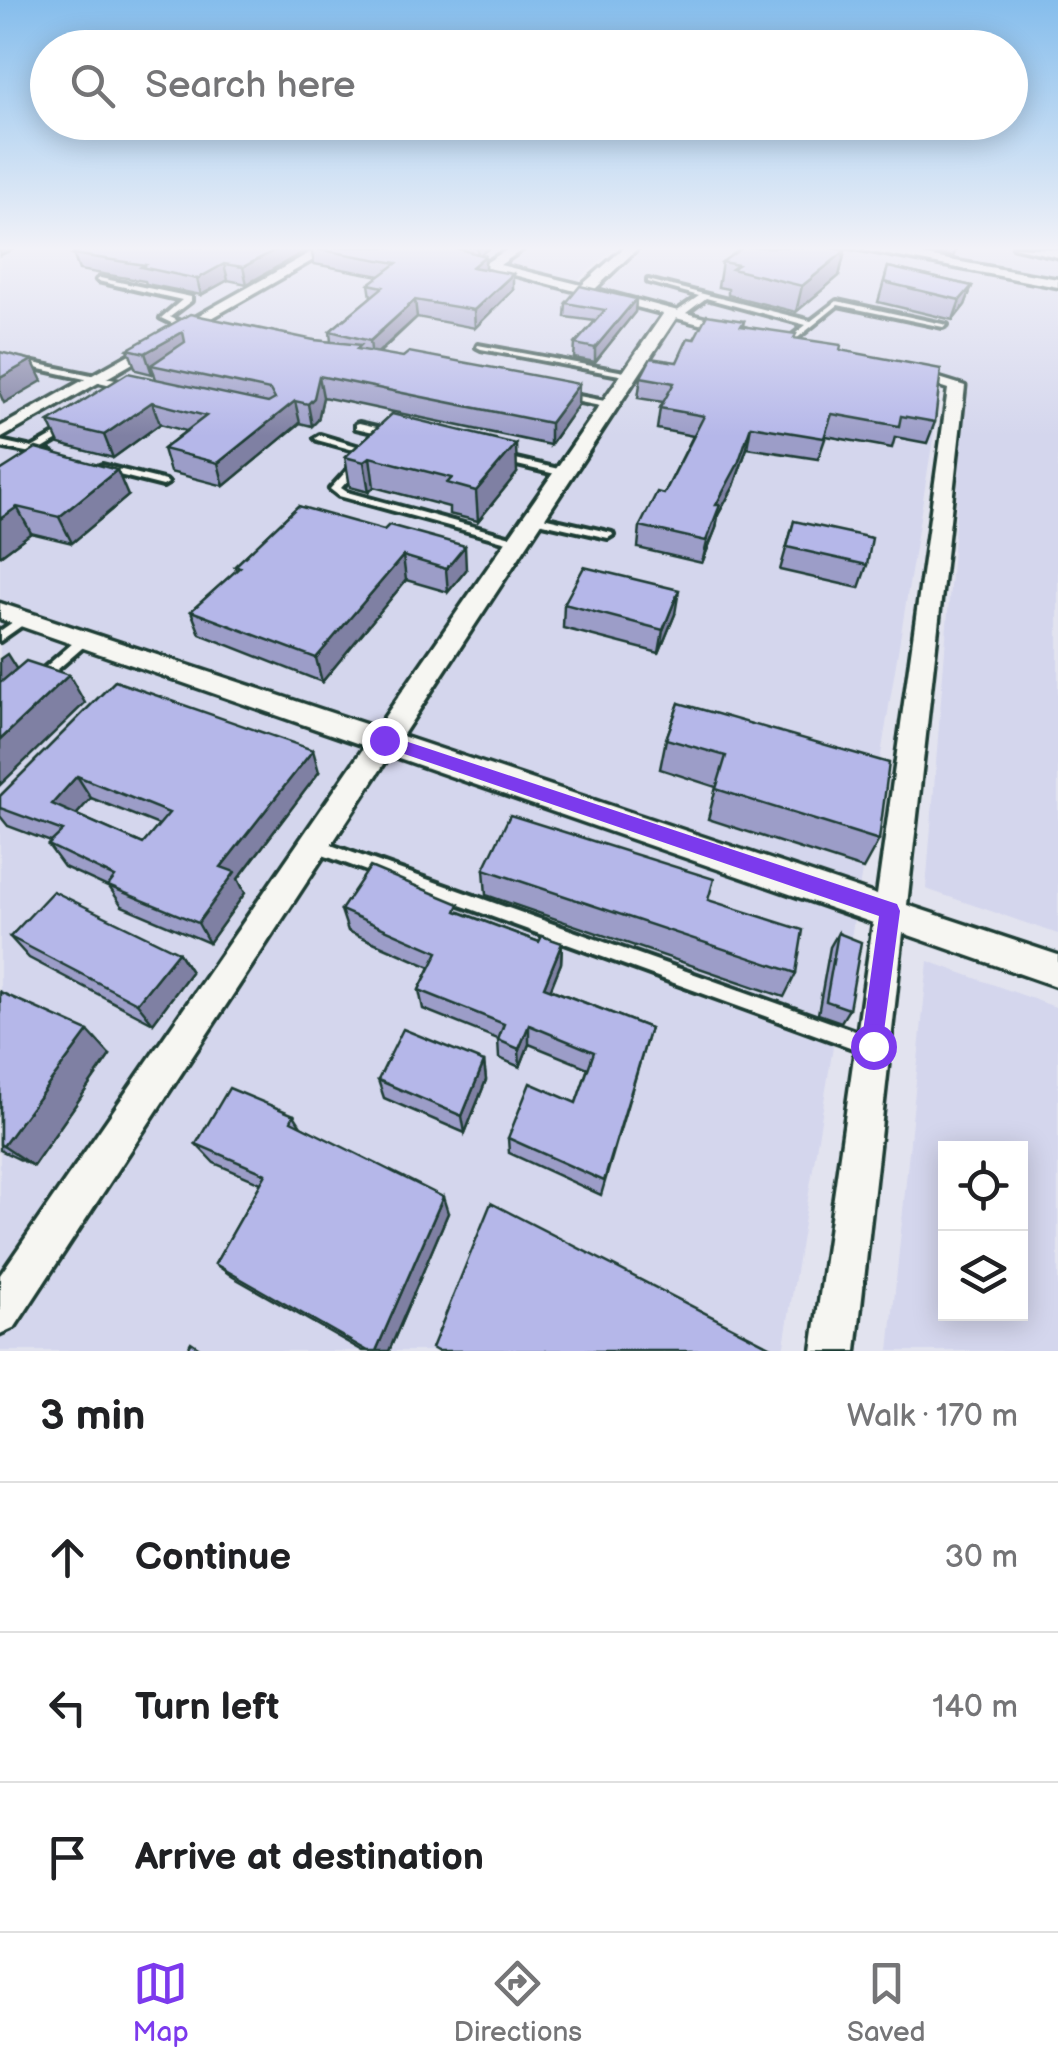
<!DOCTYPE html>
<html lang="en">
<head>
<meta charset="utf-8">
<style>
	body { margin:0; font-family:"Balsamiq Sans",sans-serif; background:#f2f2f2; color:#202124 }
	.controls { position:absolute; right:30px; bottom:30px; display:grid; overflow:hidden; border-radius:0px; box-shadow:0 5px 25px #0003 }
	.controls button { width:90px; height:90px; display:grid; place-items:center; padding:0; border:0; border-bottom:2px solid #e0e0e0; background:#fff; color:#202124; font:50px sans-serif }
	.stop { position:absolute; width:30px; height:30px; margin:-22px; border:8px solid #7c3aed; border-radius:50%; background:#fff }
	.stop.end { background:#7c3aed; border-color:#fff; box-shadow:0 2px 10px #0008 }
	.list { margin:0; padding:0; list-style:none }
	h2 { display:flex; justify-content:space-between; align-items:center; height:130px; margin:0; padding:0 40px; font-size:42px }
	h2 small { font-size:32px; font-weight:400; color:#757577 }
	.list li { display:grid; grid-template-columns:65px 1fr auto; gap:30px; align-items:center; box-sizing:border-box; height:150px; padding:0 40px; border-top:2px solid #e0e0e0 }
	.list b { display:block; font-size:38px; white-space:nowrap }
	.list em { font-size:32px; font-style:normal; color:#757577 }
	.icon { flex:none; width:55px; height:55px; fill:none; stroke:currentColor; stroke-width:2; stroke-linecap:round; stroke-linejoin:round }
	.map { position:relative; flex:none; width:1058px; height:1351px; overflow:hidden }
	.search { position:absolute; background:#fff; box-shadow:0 5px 25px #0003; left:30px; right:30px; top:30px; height:110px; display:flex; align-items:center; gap:25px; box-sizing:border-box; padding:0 35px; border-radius:55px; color:#757577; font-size:38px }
	.sheet { height:580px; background:#fff }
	nav { display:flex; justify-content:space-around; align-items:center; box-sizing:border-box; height:140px; border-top:2px solid #e0e0e0; background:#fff; font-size:28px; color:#757577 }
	nav a { display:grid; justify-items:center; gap:5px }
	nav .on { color:#7c3aed }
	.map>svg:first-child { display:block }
	.built { fill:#d4d6ed; fill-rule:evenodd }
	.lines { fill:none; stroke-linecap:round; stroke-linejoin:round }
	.lane-casing { stroke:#1f3d34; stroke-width:8 }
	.street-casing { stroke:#1f3d34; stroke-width:7 }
	.lane { fill:#f6f6f2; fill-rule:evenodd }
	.street { fill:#f6f6f2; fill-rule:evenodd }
	.wall { fill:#9c9dc8; stroke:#1f3d34; stroke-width:2.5; fill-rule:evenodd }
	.shaded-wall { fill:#7f80a3; stroke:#1f3d34; stroke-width:2.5 }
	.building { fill:#b5b7e9; stroke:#1f3d34; stroke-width:2.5; fill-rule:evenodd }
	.route { fill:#7c3aed }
</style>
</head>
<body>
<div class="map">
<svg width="1058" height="1351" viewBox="0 0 1058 1351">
	<rect width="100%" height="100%" fill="#e2e3ef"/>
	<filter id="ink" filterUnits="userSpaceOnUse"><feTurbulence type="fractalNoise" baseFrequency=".01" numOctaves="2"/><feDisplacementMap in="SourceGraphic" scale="20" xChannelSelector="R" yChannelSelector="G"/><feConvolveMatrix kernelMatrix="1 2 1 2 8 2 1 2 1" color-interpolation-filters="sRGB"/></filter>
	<g filter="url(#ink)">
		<!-- built -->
		<g class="built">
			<polygon points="0,247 615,247 566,291 941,390 783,1351 0,1351"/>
			<polygon points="646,247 1058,247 1058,934 926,889 966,385 601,289"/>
			<path d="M928 961 1058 1008V1351H889ZM1020 1148V1314H946V1148Z"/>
		</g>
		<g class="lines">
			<defs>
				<g id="lane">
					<polygon points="100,278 191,297 191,301 170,317 191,327 184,329 161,318 182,300 98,281 97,280"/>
					<polygon points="648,280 811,321 837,301 947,325 943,327 838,305 790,344 787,344 787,340 806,325 706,298 682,316 676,316 676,312 699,296 648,282"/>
					<polygon points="478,345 630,373 634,375 630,377 481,349 477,347"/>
					<polygon points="0,356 125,382 129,385 125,388 0,360"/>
					<polygon points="563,393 610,402 614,405 610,408 560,398 560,394"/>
					<polygon points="359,423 394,431 396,433 391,436 356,428 356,424"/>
					<polygon points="70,426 74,429 73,431 41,450 52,453 52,457 0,447 0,441 32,448"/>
					<polygon points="320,435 370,450 369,457 341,488 347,492 522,540 523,542 518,545 339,496 330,489 361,455 361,452 317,440 315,438"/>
					<polygon points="503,456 567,471 569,473 564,476 500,461 500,457"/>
					<polygon points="102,465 166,481 168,483 163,486 99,470 99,466"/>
					<polygon points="534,515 612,533 613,535 608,538 530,520 529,518"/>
					<polygon points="23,615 29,619 27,622 0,641 0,631"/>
					<polygon points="85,635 91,639 89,642 43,682 35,682 33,679 35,676 81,636"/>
					<polygon points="314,839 872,1037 878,1040 881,1046 878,1052 872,1055 309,850 307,845 309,840"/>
				</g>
				<g id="street">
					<polygon points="320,247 336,247 0,439 0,427"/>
					<polygon points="407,247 429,247 487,262 511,247 526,247 500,265 582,285 625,247 639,247 595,289 746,329 738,334 676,318 402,736 877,895 948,389 899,373 907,368 965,386 907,905 1058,955 1058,987 903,933 856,1351 812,1351 873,923 390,755 15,1327 0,1334 0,1275 365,746 0,619 0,603 377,728 663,314"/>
					<polygon points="846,247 876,247 1058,279 1058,287"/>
					<polygon points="1013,247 1058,249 1058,257"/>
				</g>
			</defs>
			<!-- lane casing -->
			<use href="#lane" class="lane-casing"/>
			<!-- street casing -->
			<use href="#street" class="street-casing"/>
			<!-- lane -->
			<use href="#lane" class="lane"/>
			<!-- street -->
			<use href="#street" class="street"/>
		</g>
		<!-- wall -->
		<g class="wall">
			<polygon points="60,247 312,247 247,284 228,280 201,295 146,284 145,281 79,270 73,254 79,250"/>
			<polygon points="313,247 491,247 480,254 485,256 485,269 513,290 475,328 417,317 379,353 578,405 550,445 323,397 318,420 312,426 300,423 224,486 170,472 163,449 186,431 160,424 113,458 59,444 49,422 156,379 154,373 152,374 136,370 128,349 314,340 331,342 330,331 371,297 369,284 380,276 314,264 311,248"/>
			<polygon points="909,247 957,247 953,257 909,249"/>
			<polygon points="845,251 839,276 796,312 728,295 728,289 718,287 722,262"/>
			<polygon points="888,267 972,286 965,305 953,320 878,302"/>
			<polygon points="636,299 635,312 595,362 574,358 575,344 595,321 565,317 566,303"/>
			<polygon points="744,321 743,326 840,350 935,422 927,443 895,437 892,448 826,436 818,459 747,448 734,486 718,515 716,528 702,563 638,548 640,526 664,494 693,436 657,429 660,408 663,402 638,398 641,377 677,362 694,339"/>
			<polygon points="392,414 517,473 478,521 449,514 449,507 374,487 369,492 350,487 345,457"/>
			<polygon points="0,471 128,496 72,543 31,533 0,556"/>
			<polygon points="298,506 466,570 448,592 406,580 322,682 200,634 191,611 236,571 235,566"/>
			<polygon points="794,521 867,565 859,588 780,570"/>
			<polygon points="564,604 675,614 659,653 563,628"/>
			<path d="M115 681 319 772 238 879 245 893 209 943 122 906 110 888 64 867 48 845 51 842 8 826 0 816V796ZM91 798 159 825 143 844 76 815Z"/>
			<polygon points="679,703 879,840 863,869 708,819 716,787 660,769 666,739"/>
			<polygon points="484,869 708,900 796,973 784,997 486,895"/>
			<polygon points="341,910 460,912 539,942 562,943 561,963 550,989 650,1028 601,1195 509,1153 508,1138 576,1103 588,1068 529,1044 520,1067 499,1058 498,1039 423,1009 419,990 430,967 348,931"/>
			<polygon points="838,933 849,1009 841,1022 818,1014 830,947"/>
			<polygon points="10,937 178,952 191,972 153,1023 29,958"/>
			<polygon points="0,992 110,1055 33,1166 0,1150"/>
			<polygon points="484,1062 486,1080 465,1133 384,1098 378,1080"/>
			<polygon points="294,1115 301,1126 448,1213 389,1351 363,1351 233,1277 215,1264 261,1183 214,1163 196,1144"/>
		</g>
		<!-- shaded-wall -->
		<g class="shaded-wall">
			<polygon points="0,247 19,247 0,255"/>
			<polygon points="281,247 312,247 247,284 243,267"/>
			<polygon points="477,247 491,247 478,256"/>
			<polygon points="845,251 839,276 796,312 802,286"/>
			<polygon points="485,256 485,272 472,267"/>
			<polygon points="224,264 228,280 201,295 197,279"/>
			<polygon points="513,274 513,290 475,328 474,310"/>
			<polygon points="972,286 965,305 953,320 960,300"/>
			<polygon points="636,299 635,312 595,362 595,348"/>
			<polygon points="415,300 417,317 372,358 370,341"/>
			<polygon points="183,332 189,352 151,365 154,373 152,374 145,353"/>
			<polygon points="32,360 42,381 4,403 0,394 0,378"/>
			<polygon points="319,376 323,397 318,420 312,426 308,404"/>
			<polygon points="579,384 578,405 550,445 550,423"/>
			<polygon points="295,401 300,423 224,486 218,463"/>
			<polygon points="152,402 160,424 113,458 104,435"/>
			<polygon points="751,426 747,448 734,486 718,515 716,528 702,563 716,505"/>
			<polygon points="516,444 517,473 478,521 476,491"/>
			<polygon points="370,457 374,487 369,492 364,462"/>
			<polygon points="117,470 128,496 72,543 59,517"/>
			<polygon points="17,507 31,533 0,556 0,519"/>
			<polygon points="465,546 466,570 448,592 446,569"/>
			<polygon points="403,556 406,580 322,682 316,658"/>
			<polygon points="679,590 675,614 659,653 663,630"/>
			<polygon points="7,654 24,681 0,702 0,659"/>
			<polygon points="69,675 85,703 0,785 0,740"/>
			<polygon points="313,750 319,772 238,879 245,893 209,943 198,923 221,867"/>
			<polygon points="77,776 91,798 67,825 52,804"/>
			<polygon points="562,943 561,963 544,1006 544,987"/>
			<polygon points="178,952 191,972 153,1023 137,1003"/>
			<polygon points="529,1025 529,1044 520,1067 519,1049"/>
			<polygon points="88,1031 110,1055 33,1166 3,1146"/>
			<polygon points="484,1062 486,1080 465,1133 462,1116"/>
			<polygon points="443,1197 448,1213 389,1351 376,1351"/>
		</g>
		<!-- building -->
		<g class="building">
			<polygon points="86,247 281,247 243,267 224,264 197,279 141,267 145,265 73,254"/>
			<polygon points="313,247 452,247 485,256 472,267 513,274 474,310 415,300 370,341 330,331 383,287 369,284 397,263 311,248"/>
			<polygon points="743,247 829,247 845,251 802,286 732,269 738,265 722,262"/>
			<polygon points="888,267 972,286 960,300 884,282"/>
			<polygon points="580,286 636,299 595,348 575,344 605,310 566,303"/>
			<polygon points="190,314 314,340 361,345 357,349 403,357 409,352 579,384 550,423 319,376 314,398 308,404 295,401 218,463 163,449 206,416 152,402 104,435 49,422 128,373 268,403 275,399 270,390 151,365 185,342 183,332 145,353 128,349"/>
			<polygon points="707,315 744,321 741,326 796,334 794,338 841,345 840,350 941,369 935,422 901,416 899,426 832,414 824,438 751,426 738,464 716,505 720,505 706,541 640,526 657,492 664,494 704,416 660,408 674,383 641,377 651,358 677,362 688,338 694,339"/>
			<polygon points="0,352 32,360 0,378"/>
			<polygon points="392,414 516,444 476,491 447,483 452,478 370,457 364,462 345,457"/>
			<polygon points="36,448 117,470 59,517 17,507 0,519 0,471"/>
			<polygon points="298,506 384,530 389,525 465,546 446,569 403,556 316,658 191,611 240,567 235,566"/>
			<polygon points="794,521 872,538 867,565 787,547"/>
			<polygon points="584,567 679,590 663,630 564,604"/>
			<polygon points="26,661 69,675 0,740 0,683"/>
			<path d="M115 681 313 750 221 867 235 872 198 923 108 886 115 877 48 845 63 831 0 808V796ZM77 776 169 813 143 844 52 804Z"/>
			<polygon points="679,703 889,763 879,840 716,789 726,756 666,739"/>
			<polygon points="510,815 714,879 708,900 803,930 796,973 484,869"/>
			<polygon points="370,867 459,904 456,911 539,942 542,936 562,943 544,987 650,1028 604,1181 508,1138 530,1083 576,1103 594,1052 529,1025 519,1049 498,1040 504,1024 419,990 438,952 341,910"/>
			<polygon points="53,891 178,952 137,1003 10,937"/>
			<polygon points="838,933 861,942 849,1009 826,1001"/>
			<polygon points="0,992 88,1031 3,1146 0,1144"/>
			<polygon points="403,1029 484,1062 462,1116 378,1080"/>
			<polygon points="229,1088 294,1115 291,1121 443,1197 376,1351 368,1351 215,1264 266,1174 196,1144"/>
			<polygon points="491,1203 777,1350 777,1351 437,1351 432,1348"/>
			<polygon points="191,1342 204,1351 186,1351"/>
		</g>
	</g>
	<!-- sky -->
	<linearGradient id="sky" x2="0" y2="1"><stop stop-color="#85bdec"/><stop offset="0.57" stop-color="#f2f2f8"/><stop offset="1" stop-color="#f2f2f8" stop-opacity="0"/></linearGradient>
	<rect width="1058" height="436" fill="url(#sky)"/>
	<!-- route -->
	<polygon class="route" points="384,734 897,904 900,911 881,1054 873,1058 865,1054 861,1046 879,916 378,745 378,736"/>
</svg>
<div class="controls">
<button><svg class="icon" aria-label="locate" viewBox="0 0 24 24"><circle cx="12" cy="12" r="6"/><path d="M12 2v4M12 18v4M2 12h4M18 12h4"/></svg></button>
<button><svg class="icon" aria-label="layers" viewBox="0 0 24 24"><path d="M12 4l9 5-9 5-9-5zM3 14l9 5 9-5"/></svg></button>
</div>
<div class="stop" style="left:873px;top:1046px"></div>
<div class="stop end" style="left:384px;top:740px"></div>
<div class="search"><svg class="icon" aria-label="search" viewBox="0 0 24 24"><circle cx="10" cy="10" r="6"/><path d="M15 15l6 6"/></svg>Search here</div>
</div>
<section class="sheet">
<h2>3 min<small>Walk · 170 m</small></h2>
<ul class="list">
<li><svg class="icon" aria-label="ahead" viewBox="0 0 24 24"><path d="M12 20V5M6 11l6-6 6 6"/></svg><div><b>Continue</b></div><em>30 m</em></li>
<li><svg class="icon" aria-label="left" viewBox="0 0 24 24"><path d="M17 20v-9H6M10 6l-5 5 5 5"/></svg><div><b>Turn left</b></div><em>140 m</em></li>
<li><svg class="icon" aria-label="arrive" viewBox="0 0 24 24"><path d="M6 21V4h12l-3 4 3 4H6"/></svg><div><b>Arrive at destination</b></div></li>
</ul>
</section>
<nav>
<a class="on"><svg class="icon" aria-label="map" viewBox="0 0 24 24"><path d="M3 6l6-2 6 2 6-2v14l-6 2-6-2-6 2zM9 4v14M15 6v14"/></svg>Map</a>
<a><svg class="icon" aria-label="directions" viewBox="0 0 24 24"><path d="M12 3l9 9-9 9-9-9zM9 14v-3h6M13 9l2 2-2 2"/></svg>Directions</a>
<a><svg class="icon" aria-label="saved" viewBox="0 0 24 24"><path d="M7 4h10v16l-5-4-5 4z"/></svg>Saved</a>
</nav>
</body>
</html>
